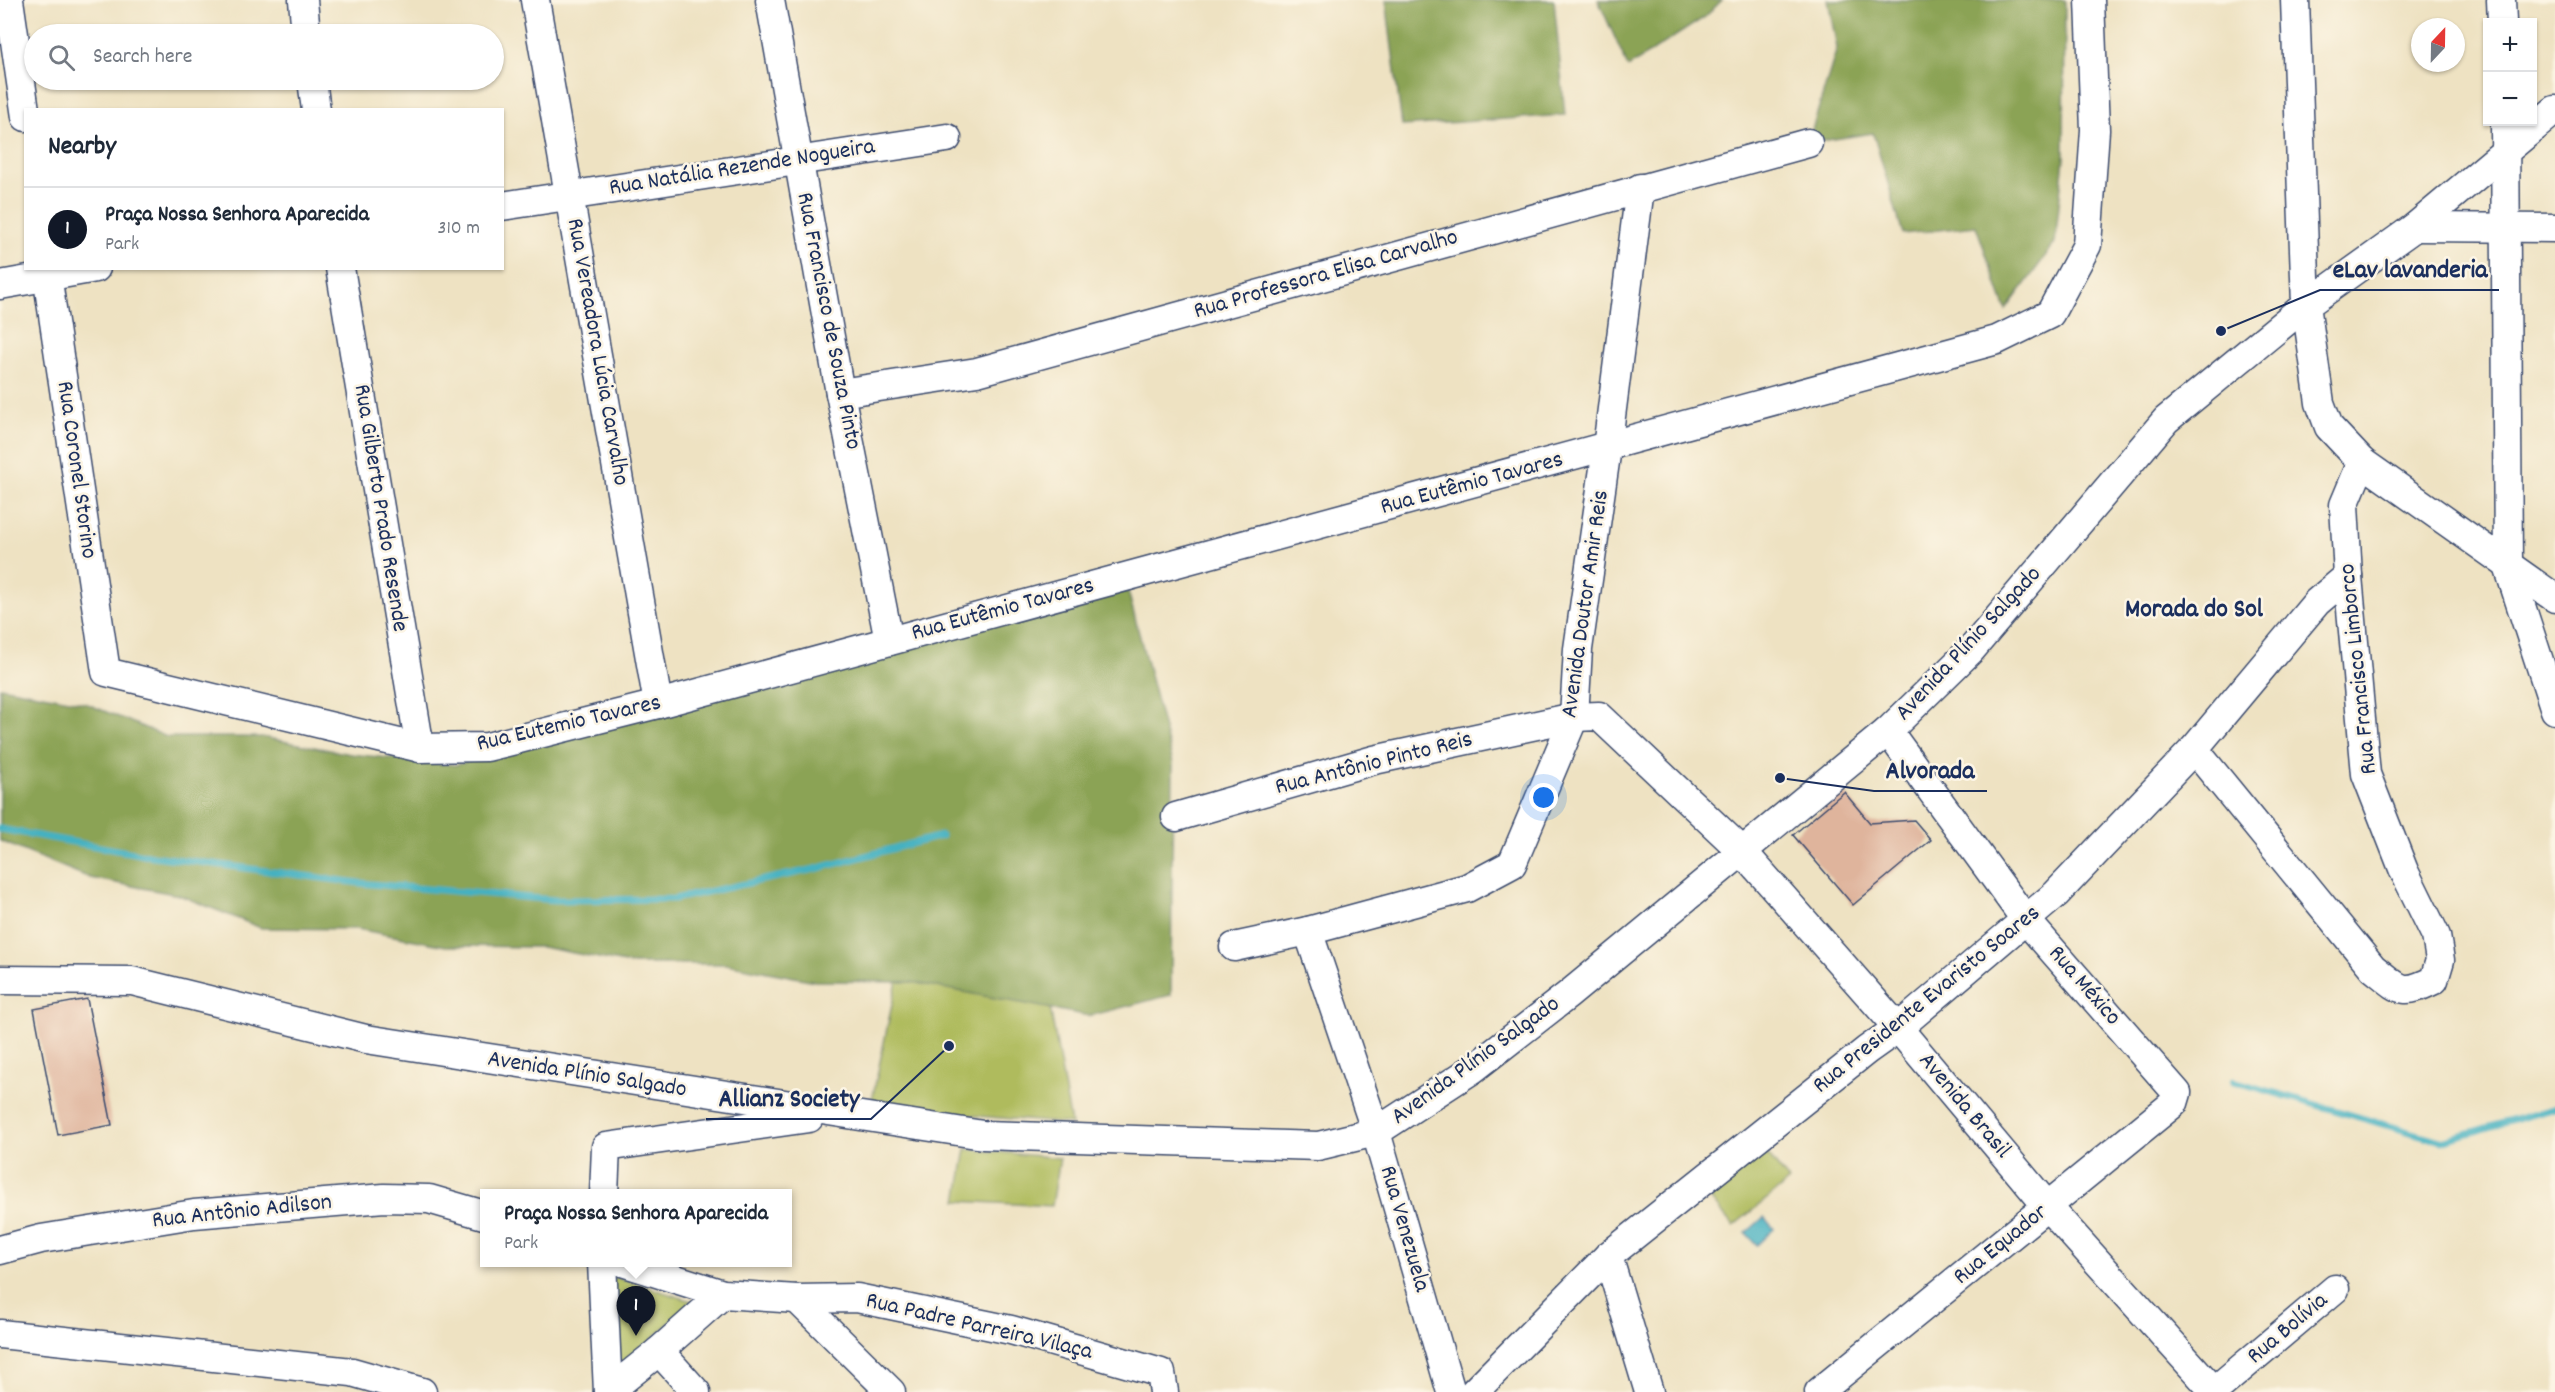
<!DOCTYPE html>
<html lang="en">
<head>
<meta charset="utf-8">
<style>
	body { margin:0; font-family:Dekko,sans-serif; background:#f2f2f3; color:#1f2937 }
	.controls { position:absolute; right:18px; top:18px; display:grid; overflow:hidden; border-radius:0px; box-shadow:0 2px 4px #0004 }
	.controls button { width:54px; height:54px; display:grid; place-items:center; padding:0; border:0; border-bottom:2px solid #e0e1e3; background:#fff; color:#1f2937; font:30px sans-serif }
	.compass { position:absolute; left:2411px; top:18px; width:54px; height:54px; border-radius:50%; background:#fff; box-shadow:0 2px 4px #0004; rotate:22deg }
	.you { position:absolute; left:1544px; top:798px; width:21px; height:21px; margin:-15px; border:4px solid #fff; border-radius:50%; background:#1a73e8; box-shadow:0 0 0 9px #1a73e833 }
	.badge { display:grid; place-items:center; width:39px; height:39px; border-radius:50%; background:#111827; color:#fff; font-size:20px; font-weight:700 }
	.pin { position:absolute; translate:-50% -50px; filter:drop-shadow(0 2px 3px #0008) }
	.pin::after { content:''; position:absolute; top:32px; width:21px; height:18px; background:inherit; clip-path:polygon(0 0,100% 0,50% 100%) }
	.popup { position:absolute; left:480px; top:1189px; width:312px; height:78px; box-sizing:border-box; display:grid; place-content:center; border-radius:0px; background:#fff; filter:drop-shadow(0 2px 4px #0005); font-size:20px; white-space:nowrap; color:#747a83 }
	.popup b { font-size:22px; color:#1f2937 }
	.popup::after { content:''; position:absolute; left:50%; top:100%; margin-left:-12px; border:12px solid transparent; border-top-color:#fff }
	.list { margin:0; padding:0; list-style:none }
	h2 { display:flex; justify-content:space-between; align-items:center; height:78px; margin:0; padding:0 24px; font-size:26px }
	h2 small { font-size:20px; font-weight:400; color:#747a83 }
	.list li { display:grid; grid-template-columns:39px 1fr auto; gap:18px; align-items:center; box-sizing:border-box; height:84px; padding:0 24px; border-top:2px solid #e0e1e3 }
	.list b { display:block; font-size:22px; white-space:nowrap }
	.list p { margin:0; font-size:20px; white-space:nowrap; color:#747a83 }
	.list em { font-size:20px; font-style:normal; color:#747a83 }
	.icon { flex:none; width:33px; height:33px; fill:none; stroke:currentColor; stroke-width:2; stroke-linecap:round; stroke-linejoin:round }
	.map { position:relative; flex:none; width:2555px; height:1392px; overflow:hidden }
	.search { position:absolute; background:#fff; box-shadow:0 2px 4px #0004; left:24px; top:24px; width:480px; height:66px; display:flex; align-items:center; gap:15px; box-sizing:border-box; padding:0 21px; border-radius:33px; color:#747a83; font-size:22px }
	.panel { position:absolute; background:#fff; box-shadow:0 2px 4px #0004; left:24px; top:108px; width:480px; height:162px; border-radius:0px }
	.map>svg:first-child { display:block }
	.green { fill:#afbb5d; stroke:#65755e; stroke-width:1.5 }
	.forest { fill:#8ba354; stroke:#536959; stroke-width:1.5 }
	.water { fill:#44b1c1; stroke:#307090; stroke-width:1.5 }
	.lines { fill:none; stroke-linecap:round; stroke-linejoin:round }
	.stream { stroke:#44b1c1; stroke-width:7 }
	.building { fill:#dfb49c }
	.minor-casing { stroke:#3b4a6d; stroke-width:31 }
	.minor { stroke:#fff; stroke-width:28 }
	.labels { text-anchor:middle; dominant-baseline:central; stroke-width:5; stroke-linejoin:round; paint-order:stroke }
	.street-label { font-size:24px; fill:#1b2f5e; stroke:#fcf5e5 }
	.neighbourhood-label { font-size:26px; font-weight:bold; fill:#1b2f5e; stroke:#fcf5e5 }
	.leader { fill:none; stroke:#1b2f5e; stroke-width:2 }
	.callout-dot { fill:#1b2f5e; stroke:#fcf5e5; stroke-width:2 }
	.callout-label { font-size:26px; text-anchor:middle; font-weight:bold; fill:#1b2f5e; stroke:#fcf5e5; stroke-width:5; stroke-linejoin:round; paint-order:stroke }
</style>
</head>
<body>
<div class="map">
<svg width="2555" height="1392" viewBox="0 0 2555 1392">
	<rect width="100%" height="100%" fill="#fcf5e5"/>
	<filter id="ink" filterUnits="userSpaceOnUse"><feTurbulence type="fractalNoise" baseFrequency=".0167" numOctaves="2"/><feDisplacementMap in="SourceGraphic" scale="12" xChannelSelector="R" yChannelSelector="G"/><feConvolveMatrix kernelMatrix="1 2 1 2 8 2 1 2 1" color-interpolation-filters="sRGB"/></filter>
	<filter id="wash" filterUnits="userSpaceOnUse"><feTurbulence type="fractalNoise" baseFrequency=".008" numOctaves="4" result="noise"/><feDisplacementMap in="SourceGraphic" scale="24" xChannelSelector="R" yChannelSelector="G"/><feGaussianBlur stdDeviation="1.35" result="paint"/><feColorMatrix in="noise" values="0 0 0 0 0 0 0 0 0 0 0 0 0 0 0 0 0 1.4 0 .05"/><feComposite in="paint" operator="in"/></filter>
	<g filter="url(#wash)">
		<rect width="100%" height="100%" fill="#eee2c2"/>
		<!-- green -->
		<g class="green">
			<polygon points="899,971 1045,979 1071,1124 966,1115 872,1100"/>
			<polygon points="966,1149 1060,1158 1052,1206 957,1201"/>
			<polygon points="1765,1151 1789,1181 1733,1226 1709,1197"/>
			<polygon points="612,1276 692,1301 619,1371"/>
		</g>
		<!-- forest -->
		<g class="forest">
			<polygon points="1386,0 1554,0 1565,115 1402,126"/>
			<polygon points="1598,0 1722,0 1705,17 1628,67"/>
			<polygon points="1828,0 2065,0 2064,158 2055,243 2006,310 1976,226 1903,234 1873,133 1808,143 1837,48"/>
			<polygon points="1128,591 1173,763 1171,995 1089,1016 911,982 815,981 726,964 630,964 542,947 446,946 357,929 261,928 179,895 90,878 0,841 0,687 85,703 167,737 262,737 351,754 455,765 962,633 1055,606"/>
		</g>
		<!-- water -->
		<polygon class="water" points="1764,1217 1774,1229 1757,1245 1746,1233"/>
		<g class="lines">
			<!-- stream -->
			<g class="stream">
				<polyline points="0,829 145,855 359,883 555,900 674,899 815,869 941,836"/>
				<polyline points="2234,1081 2441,1141 2555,1108"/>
			</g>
		</g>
		<g id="blocks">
			<!-- building -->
			<g class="building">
				<polygon points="1844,792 1870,823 1914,820 1931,840 1853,905 1793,835"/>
				<polygon points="87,999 112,1125 58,1135 34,1009"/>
			</g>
		</g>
	</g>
	<g filter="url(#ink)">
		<use href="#blocks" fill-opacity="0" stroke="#3b4a6d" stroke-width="1.5"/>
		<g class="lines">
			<defs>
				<g id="minor">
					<polyline points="9,0 26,117"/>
					<polyline points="303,0 306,34"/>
					<polyline points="535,0 658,704"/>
					<polyline points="770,0 840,393 889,641"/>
					<polyline points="2295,0 2306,305 2320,403 2329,427 2362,462 2555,598"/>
					<polyline points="2501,0 2502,22"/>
					<polyline points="312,80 316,110"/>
					<polyline points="2505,122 2508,566 2555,710"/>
					<polyline points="502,206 947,138"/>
					<polyline points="2415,227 2555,228"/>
					<polyline points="46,268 106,672 420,748 487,747 658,704 1997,340 2050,314 2087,245 2095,130 2090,0"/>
					<polyline points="340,268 420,748"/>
					<polyline points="0,285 96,268"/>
					<polyline points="840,393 977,372 1808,143"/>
					<path d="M2194 749 2373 968C2401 990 2401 996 2434 980L2440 960 2436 936 2404 871 2366 774 2348 576 2344 505 2362 462"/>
					<polyline points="1176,817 1374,760 1574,717 1599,716 1743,852 1898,1028 2048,1207 2215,1392"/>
					<polyline points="1308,931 1376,1132 1451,1392"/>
					<polyline points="1234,947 1308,931 1467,888 1512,864 1574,717 1578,649 1607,448 1640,188"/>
					<polyline points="0,980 132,981 366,1039 983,1135 1318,1146 1376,1132 1473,1069 1568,995 1888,731 1971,650 2166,420 2306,305 2415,227 2555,110"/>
					<polyline points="604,1194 606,1147 809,1118"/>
					<polyline points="0,1250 41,1239 194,1214 384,1198 429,1199 484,1215"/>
					<polyline points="1608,1256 1649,1392"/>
					<polyline points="602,1262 608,1392"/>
					<polyline points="622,1262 723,1294 797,1299 857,1298 1011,1330 1161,1373 1164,1392"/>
					<polyline points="797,1299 891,1392"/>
					<polyline points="0,1334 352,1372 422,1392"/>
					<polyline points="659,1351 696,1392"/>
					<polyline points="608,1392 659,1351 723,1294"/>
					<polyline points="1474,1392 1608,1256 1867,1050 1898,1028 2056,894 2194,749 2317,602 2348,576"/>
					<polyline points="1819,1392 2174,1103 2177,1093 2025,919 1888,731"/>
					<polyline points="2213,1392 2335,1289"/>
				</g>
			</defs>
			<!-- minor casing -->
			<use href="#minor" class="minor-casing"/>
			<!-- minor -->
			<use href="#minor" class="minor"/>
		</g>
	</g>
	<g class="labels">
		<!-- street labels -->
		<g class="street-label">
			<text transform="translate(742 168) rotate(-9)">Rua Natália Rezende Nogueira</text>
			<text transform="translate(1326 275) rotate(-16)">Rua Professora Elisa Carvalho</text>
			<text transform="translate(828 321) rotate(79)">Rua Francisco de Souza Pinto</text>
			<text transform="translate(597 352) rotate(80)">Rua Vereadora Lúcia Carvalho</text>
			<text transform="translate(76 470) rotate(82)">Rua Coronel Storino</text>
			<text transform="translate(1472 484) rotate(-15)">Rua Eutêmio Tavares</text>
			<text transform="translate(380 508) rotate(81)">Rua Gilberto Prado Resende</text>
			<text transform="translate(1586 604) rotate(-82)">Avenida Doutor Amir Reis</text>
			<text transform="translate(1003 610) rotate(-15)">Rua Eutêmio Tavares</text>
			<text transform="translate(1969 644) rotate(-47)">Avenida Plínio Salgado</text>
			<text transform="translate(2359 669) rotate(-96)">Rua Francisco Limborco</text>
			<text transform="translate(569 724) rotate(-13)">Rua Eutemio Tavares</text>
			<text transform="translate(1374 764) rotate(-14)">Rua Antônio Pinto Reis</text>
			<text transform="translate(2084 986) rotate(49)">Rua México</text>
			<text transform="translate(1927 1000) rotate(-39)">Rua Presidente Evaristo Soares</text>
			<text transform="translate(1476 1061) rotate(-36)">Avenida Plínio Salgado</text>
			<text transform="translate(587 1075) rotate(9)">Avenida Plínio Salgado</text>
			<text transform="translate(1964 1106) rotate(50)">Avenida Brasil</text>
			<text transform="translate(242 1212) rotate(-6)">Rua Antônio Adilson</text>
			<text transform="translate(1404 1229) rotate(74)">Rua Venezuela</text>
			<text transform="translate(2001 1245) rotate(-39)">Rua Equador</text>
			<text transform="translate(979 1327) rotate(13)">Rua Padre Parreira Vilaça</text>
			<text transform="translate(2288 1329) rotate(-40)">Rua Bolívia</text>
		</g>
		<!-- neighbourhood labels -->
		<g class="neighbourhood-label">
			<text x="2194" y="610">Morada do Sol</text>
		</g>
	</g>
	<!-- callouts -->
	<path class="leader" d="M2221 331L2320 290H2499M1780 778L1874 791H1987M949 1046L871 1119H706"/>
	<g class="callout-dot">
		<circle cx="2221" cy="331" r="6"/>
		<circle cx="1780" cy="778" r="6"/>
		<circle cx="949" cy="1046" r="6"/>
	</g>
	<g class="callout-label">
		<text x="2410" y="277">eLav lavanderia</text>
		<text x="1930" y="778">Alvorada</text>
		<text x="789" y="1106">Allianz Society</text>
	</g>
</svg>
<div class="controls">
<button>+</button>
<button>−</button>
</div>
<svg class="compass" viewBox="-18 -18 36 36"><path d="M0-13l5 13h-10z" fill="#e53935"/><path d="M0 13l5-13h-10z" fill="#747a83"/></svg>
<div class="you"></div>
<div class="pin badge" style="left:636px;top:1336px">1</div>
<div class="popup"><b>Praça Nossa Senhora Aparecida</b>Park</div>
<div class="search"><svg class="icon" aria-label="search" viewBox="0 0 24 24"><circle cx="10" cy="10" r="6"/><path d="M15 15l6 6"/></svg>Search here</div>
<section class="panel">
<h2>Nearby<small></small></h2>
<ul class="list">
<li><span class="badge">1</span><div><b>Praça Nossa Senhora Aparecida</b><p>Park</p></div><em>310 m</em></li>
</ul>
</section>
</div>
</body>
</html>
